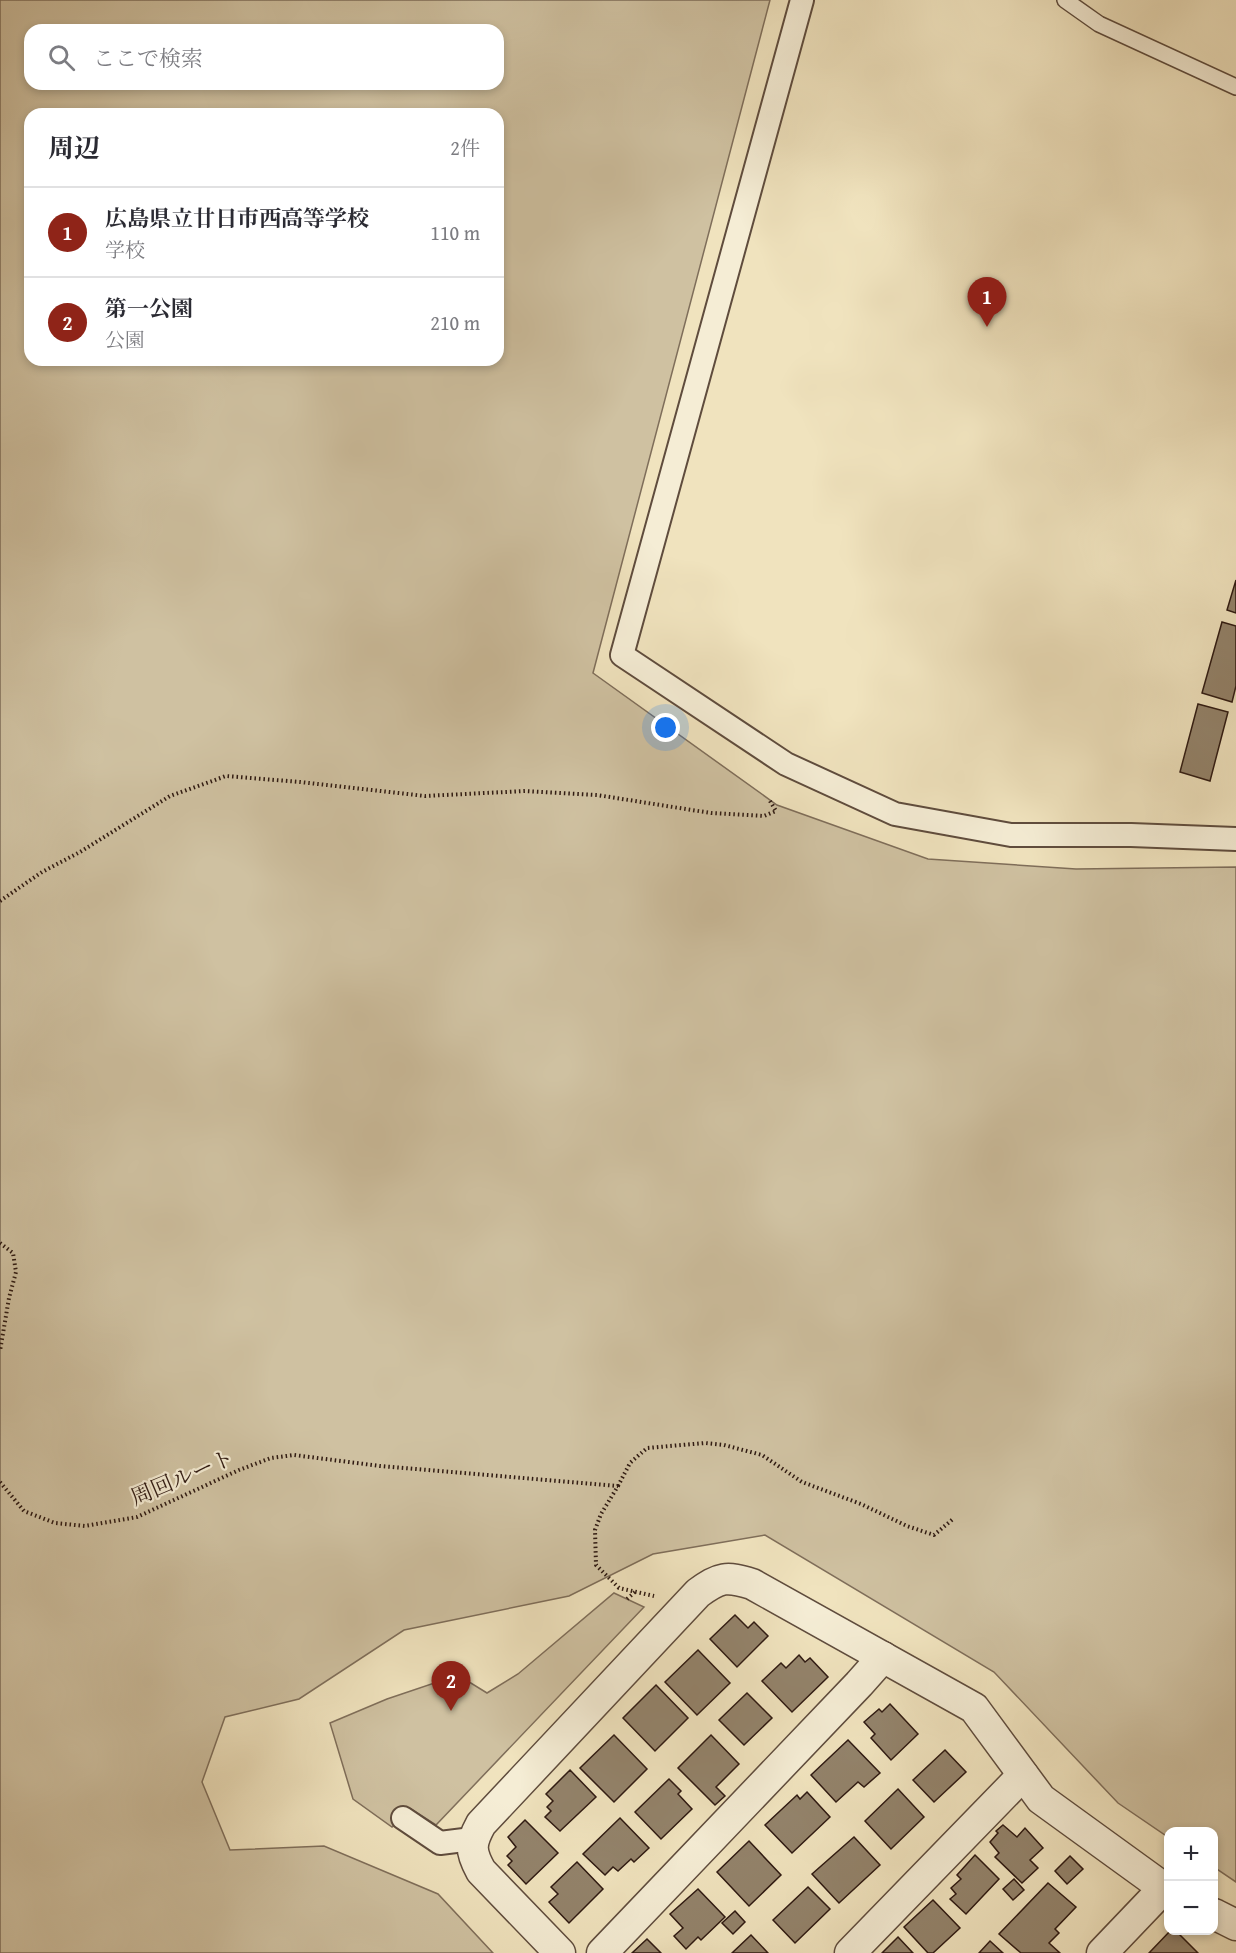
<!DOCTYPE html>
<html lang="ja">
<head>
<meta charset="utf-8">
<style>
	body { margin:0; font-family:"Gentium Book Plus","Noto Serif JP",serif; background:#f7f7f7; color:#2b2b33 }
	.controls { position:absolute; right:18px; bottom:18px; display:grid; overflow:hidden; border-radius:12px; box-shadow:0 3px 9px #0003 }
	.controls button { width:54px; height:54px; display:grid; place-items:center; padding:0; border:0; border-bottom:2px solid #e1e1e2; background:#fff; color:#2b2b33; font:30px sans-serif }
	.you { position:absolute; left:666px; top:728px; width:21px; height:21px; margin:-15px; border:4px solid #fff; border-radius:50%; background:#1a73e8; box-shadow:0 0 0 9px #1a73e833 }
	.badge { display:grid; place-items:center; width:39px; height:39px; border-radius:50%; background:#8f2418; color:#fff; font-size:20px; font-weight:700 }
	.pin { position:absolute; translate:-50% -50px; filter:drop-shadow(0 2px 3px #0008) }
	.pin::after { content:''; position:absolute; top:32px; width:21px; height:18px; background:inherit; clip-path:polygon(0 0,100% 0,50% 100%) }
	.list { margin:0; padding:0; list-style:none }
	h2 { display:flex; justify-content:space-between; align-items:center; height:78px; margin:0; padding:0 24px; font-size:26px }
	h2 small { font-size:20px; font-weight:400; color:#7c7c81 }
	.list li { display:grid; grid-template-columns:39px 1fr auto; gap:18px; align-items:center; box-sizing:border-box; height:90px; padding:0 24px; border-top:2px solid #e1e1e2 }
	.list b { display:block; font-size:22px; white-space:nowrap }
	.list p { margin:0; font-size:20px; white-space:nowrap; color:#7c7c81 }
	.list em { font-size:20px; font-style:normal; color:#7c7c81 }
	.icon { flex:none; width:33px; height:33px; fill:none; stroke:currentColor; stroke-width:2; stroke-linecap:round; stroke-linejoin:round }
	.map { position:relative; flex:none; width:1236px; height:1953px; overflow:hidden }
	.search { position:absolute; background:#fff; box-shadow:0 3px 9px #0003; left:24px; top:24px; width:480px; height:66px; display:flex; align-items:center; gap:15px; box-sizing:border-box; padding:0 21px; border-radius:18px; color:#7c7c81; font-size:22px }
	.panel { position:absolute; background:#fff; box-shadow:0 3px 9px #0003; left:24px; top:108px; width:480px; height:258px; border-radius:18px }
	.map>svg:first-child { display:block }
	.green { fill:#cfc1a1; stroke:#7f6e5a; stroke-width:1.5; fill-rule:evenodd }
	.building { fill:#93836b; stroke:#2f1a12; stroke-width:1.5 }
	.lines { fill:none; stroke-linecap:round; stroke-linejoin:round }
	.service-casing { stroke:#5f4c3d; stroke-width:18 }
	.pedestrian-casing { stroke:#5f4c3d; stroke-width:26 }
	.minor-casing { stroke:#5f4c3d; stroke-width:33 }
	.path { stroke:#2f1a12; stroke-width:4; stroke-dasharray:1.5 3; stroke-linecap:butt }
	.service { stroke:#f5edd5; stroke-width:15 }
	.pedestrian { stroke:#f5edd5; stroke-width:22 }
	.minor { stroke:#f5edd5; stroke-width:30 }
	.labels { text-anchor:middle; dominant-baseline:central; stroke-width:4.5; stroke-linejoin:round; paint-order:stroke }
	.street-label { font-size:22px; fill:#2f1a12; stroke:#f5edd5 }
</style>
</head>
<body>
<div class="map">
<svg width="1236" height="1953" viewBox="0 0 1236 1953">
	<rect width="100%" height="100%" fill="#f0e3be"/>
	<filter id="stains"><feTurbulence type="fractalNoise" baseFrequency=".00333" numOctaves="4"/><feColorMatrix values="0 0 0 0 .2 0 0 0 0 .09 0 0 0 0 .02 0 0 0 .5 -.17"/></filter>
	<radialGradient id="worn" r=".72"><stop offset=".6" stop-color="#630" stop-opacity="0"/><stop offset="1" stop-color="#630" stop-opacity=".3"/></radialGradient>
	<!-- green -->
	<g class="green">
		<path d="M0 0H770L593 673 777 805 928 859 1076 869 1236 867V1882L1214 1867V1832H1168V1837L1118 1803 994 1672 765 1535 653 1554 569 1596 404 1630 299 1699 225 1717 202 1782 230 1850 324 1846 438 1894 493 1953H0ZM30 30H498V84H30ZM30 114H498V360H30Z"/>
		<polygon points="614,1593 644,1607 436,1825 411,1809 392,1827 353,1799 330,1723 387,1699 458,1675 487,1693 518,1674"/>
	</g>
	<!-- building -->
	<g class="building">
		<polygon points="1236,580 1236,613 1227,610"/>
		<polygon points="1222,622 1236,626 1236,686 1232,702 1202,693"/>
		<polygon points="1198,704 1228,712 1210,781 1180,772"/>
		<polygon points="735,1615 748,1628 754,1622 768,1636 737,1667 710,1639"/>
		<polygon points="698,1650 730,1683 697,1715 665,1682"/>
		<polygon points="799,1655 805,1662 810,1658 828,1677 792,1712 762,1681 781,1663 786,1668"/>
		<polygon points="656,1685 688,1718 655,1751 623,1718"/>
		<polygon points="747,1693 772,1718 744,1745 719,1720"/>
		<polygon points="890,1704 918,1734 891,1760 871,1738 875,1734 864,1722 879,1709 882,1712"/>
		<polygon points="614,1735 647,1769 614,1802 580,1768"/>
		<polygon points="711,1735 739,1764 716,1787 725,1796 715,1805 678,1768"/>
		<polygon points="848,1740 880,1773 864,1787 858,1782 836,1802 811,1775"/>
		<polygon points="945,1750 966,1772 934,1802 913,1780"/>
		<polygon points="570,1770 596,1797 560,1831 545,1817 551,1811 547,1807 553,1801 546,1794"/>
		<polygon points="669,1779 681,1791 678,1794 692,1809 661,1839 635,1812"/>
		<polygon points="898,1789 924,1817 891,1849 865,1821"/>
		<polygon points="807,1792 830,1817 792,1853 765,1825 797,1795 800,1799"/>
		<polygon points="620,1818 649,1848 634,1862 631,1859 618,1871 613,1867 605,1875 583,1854"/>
		<polygon points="525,1820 558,1853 526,1884 508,1865 512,1861 507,1856 516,1847 508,1837"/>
		<polygon points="1003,1825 1017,1837 1025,1828 1043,1848 1030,1860 1038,1868 1022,1883 995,1857 999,1853 990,1842 998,1833 996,1831"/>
		<polygon points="854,1837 880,1865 839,1903 812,1874"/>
		<polygon points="749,1841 781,1875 749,1906 717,1872"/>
		<polygon points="975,1855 999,1879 966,1914 950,1899 956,1894 951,1888 961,1879 957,1875"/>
		<polygon points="1070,1856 1083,1869 1067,1884 1055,1871"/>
		<polygon points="577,1862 603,1889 569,1923 549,1902 558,1894 551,1887"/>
		<polygon points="1014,1879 1024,1890 1013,1900 1003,1889"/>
		<polygon points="1048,1883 1076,1907 1055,1929 1059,1933 1049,1943 1060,1953 1021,1953 999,1934"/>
		<polygon points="808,1887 830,1909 795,1943 773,1920"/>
		<polygon points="698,1889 725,1917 701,1940 698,1937 686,1949 674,1936 683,1928 670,1914"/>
		<polygon points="933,1900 960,1928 933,1953 928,1953 904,1927"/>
		<polygon points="735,1911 745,1922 733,1934 722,1923"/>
		<polygon points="1171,1930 1175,1930 1198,1953 1149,1953"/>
		<polygon points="751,1935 768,1953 732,1953"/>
		<polygon points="898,1937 913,1953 882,1953"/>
		<polygon points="647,1939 661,1953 632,1953"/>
		<polygon points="990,1941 1003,1953 979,1953"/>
	</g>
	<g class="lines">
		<defs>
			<polyline id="service" points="1065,0 1099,24 1236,87"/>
			<g id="pedestrian">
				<polyline points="802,0 622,655 786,764 895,814 1011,835 1131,835 1236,839"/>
				<polyline points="403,1818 440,1843 472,1839"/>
			</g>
			<g id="minor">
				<polyline points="1214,1914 1236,1925"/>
				<path d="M560 1953 481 1871C470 1851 470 1844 481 1824L698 1593C720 1577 726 1576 752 1584L974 1708 1041 1799 1168 1891"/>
				<polyline points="602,1953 859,1684 883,1657"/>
				<polyline points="850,1953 1023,1775"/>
				<polyline points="1102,1953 1164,1888"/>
			</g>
		</defs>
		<!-- service casing -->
		<use href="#service" class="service-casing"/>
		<!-- pedestrian casing -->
		<use href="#pedestrian" class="pedestrian-casing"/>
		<!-- minor casing -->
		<use href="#minor" class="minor-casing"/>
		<!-- path -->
		<g class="path">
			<polyline points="0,901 42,872 80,852 170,796 226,776 300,782 425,796 525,791 597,795 711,813 764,816 776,811 770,801"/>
			<polyline points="0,1243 13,1253 16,1272 9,1298 0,1351"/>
			<polyline points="0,1482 24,1511 55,1523 85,1526 137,1517 239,1470 271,1458 294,1455 380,1466 618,1486 601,1514 595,1530 596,1565 619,1588 654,1596"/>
			<polyline points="618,1486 630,1463 647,1448 705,1443 724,1445 762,1455 802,1482 861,1504 907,1526 934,1535 953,1519"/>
			<polyline points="627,1599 635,1592"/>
		</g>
		<!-- service -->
		<use href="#service" class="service"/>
		<!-- pedestrian -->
		<use href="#pedestrian" class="pedestrian"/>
		<!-- minor -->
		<use href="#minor" class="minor"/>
	</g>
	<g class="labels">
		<!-- street labels -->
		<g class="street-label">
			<text transform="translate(182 1477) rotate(-23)">周回ルート</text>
		</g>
	</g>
	<rect width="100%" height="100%" filter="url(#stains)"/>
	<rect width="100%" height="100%" fill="url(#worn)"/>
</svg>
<div class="controls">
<button>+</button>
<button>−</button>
</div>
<div class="you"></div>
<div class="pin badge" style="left:987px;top:327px">1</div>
<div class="pin badge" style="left:451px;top:1711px">2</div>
<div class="search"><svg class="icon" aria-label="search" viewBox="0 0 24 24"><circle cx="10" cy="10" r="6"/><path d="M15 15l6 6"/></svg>ここで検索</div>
<section class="panel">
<h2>周辺<small>2件</small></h2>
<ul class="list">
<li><span class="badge">1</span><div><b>広島県立廿日市西高等学校</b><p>学校</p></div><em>110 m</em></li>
<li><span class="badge">2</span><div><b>第一公園</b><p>公園</p></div><em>210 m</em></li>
</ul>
</section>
</div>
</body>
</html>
